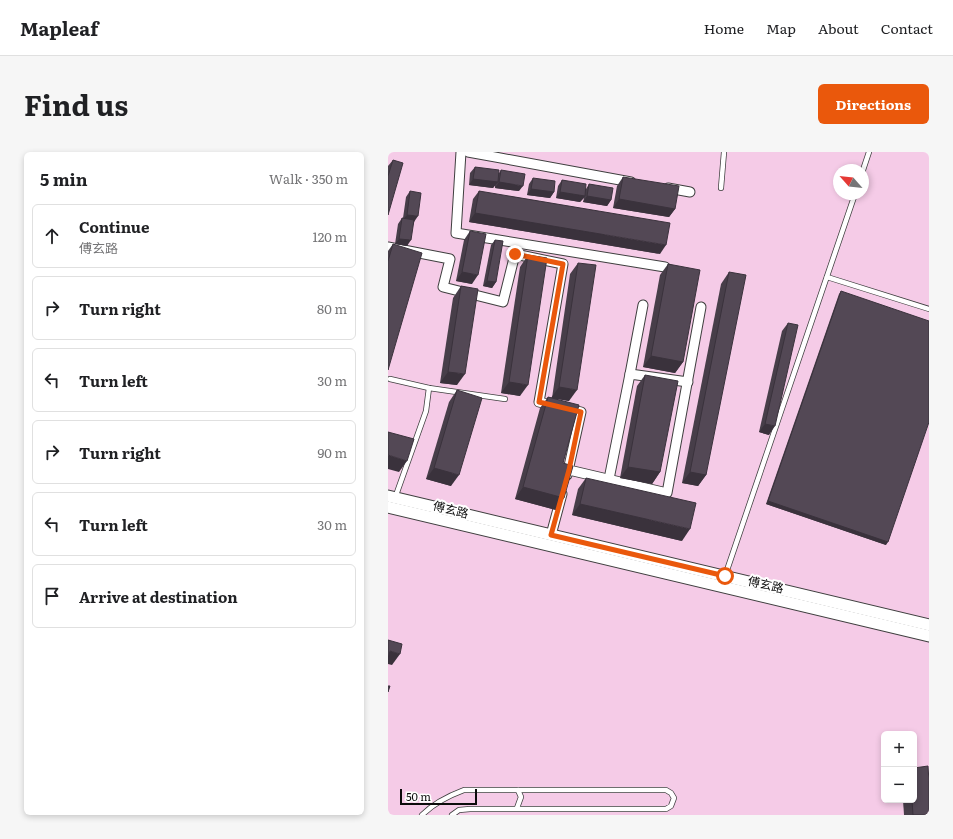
<!DOCTYPE html>
<html lang="en">
<head>
<meta charset="utf-8">
<style>
	body { margin:0; font-family:Literata,"Noto Sans SC",serif; background:#f6f6f6; color:#202124 }
	.controls { position:absolute; right:12px; bottom:12px; display:grid; overflow:hidden; border-radius:6px; box-shadow:0 2px 6px #0003 }
	.controls button { width:36px; height:36px; display:grid; place-items:center; padding:0; border:0; border-bottom:1px solid #e0e0e0; background:#fff; color:#202124; font:20px sans-serif }
	.compass { position:absolute; left:445px; top:12px; width:36px; height:36px; border-radius:50%; background:#fff; box-shadow:0 2px 6px #0003; rotate:297deg }
	.scale { position:absolute; left:12px; bottom:10px; width:77px; box-sizing:border-box; padding-left:4px; border:2px solid #0c0c0c; border-top:0; font-size:11px; line-height:14px; white-space:nowrap; color:#0c0c0c; -webkit-text-stroke:3px #fff; paint-order:stroke }
	.stop { position:absolute; width:12px; height:12px; margin:-9px; border:3px solid #ea580c; border-radius:50%; background:#fff }
	.stop.end { background:#ea580c; border-color:#fff; box-shadow:0 1px 4px #0008 }
	.list { margin:0; padding:0; list-style:none }
	h2 { display:flex; justify-content:space-between; align-items:center; height:52px; margin:0; padding:0 16px; font-size:17px }
	h2 small { font-size:13px; font-weight:400; color:#757577 }
	.list li { display:grid; grid-template-columns:26px 1fr auto; gap:12px; align-items:center; box-sizing:border-box; height:64px; margin:0 8px 8px; padding:0 8px; border:1px solid #e0e0e0; border-radius:6px }
	.list b { display:block; font-size:15px; white-space:nowrap }
	.list p { margin:0; font-size:13px; white-space:nowrap; color:#757577 }
	.list em { font-size:13px; font-style:normal; color:#757577 }
	.icon { flex:none; width:22px; height:22px; fill:none; stroke:currentColor; stroke-width:2; stroke-linecap:round; stroke-linejoin:round }
	.map { position:relative; flex:none; width:541px; height:663px; overflow:hidden; border-radius:6px }
	header { display:flex; align-items:center; gap:24px; box-sizing:border-box; height:56px; padding:0 20px; background:#fff; border-bottom:1px solid #e0e0e0 }
	header strong { font-size:19px }
	nav { display:flex; gap:22px; margin-inline-start:auto; font-size:14px }
	.intro { display:flex; align-items:center; justify-content:space-between; box-sizing:border-box; height:96px; padding:0 24px }
	h1 { margin:0; font-size:28px }
	.button { padding:10px 18px; border-radius:6px; background:#ea580c; color:#fff; font-size:14px; font-weight:700 }
	main { display:flex; gap:24px; padding:0 24px }
	aside { flex:1; background:#fff; border-radius:6px; box-shadow:0 2px 6px #0003 }
	.map>svg:first-child { display:block }
	.farmland { fill:#f5cbe7; fill-rule:evenodd }
	.lines { fill:none; stroke-linecap:round; stroke-linejoin:round }
	.service-casing { stroke:#3f3f3f; stroke-width:6 }
	.minor-casing { stroke:#3f3f3f; stroke-width:11 }
	.tertiary-casing { stroke:#3f3f3f; stroke-width:13 }
	.service { stroke:#fff; stroke-width:4.5 }
	.minor { stroke:#fff; stroke-width:9 }
	.tertiary { stroke:#fff; stroke-width:11 }
	.wall { fill:#473e49 }
	.shaded-wall { fill:#3a323c }
	.building { fill:#534855; stroke:#3a323c }
	.route { stroke:#ea580c; stroke-width:5 }
	.labels { text-anchor:middle; dominant-baseline:central; stroke-width:4; stroke-linejoin:round; paint-order:stroke }
	.street-label { font-size:12px; fill:#0c0c0c; stroke:#fff }
</style>
</head>
<body>
<header>
<strong>Mapleaf</strong>
<nav><a>Home</a><a>Map</a><a>About</a><a>Contact</a></nav>
</header>
<div class="intro"><h1>Find us</h1><a class="button">Directions</a></div>
<main>
<aside>
<h2>5 min<small>Walk · 350 m</small></h2>
<ul class="list">
<li><svg class="icon" aria-label="ahead" viewBox="0 0 24 24"><path d="M12 20V5M6 11l6-6 6 6"/></svg><div><b>Continue</b><p>傅玄路</p></div><em>120 m</em></li>
<li><svg class="icon" aria-label="right" viewBox="0 0 24 24"><path d="M7 20v-9h11M14 6l5 5-5 5"/></svg><div><b>Turn right</b></div><em>80 m</em></li>
<li><svg class="icon" aria-label="left" viewBox="0 0 24 24"><path d="M17 20v-9H6M10 6l-5 5 5 5"/></svg><div><b>Turn left</b></div><em>30 m</em></li>
<li><svg class="icon" aria-label="right" viewBox="0 0 24 24"><path d="M7 20v-9h11M14 6l5 5-5 5"/></svg><div><b>Turn right</b></div><em>90 m</em></li>
<li><svg class="icon" aria-label="left" viewBox="0 0 24 24"><path d="M17 20v-9H6M10 6l-5 5 5 5"/></svg><div><b>Turn left</b></div><em>30 m</em></li>
<li><svg class="icon" aria-label="arrive" viewBox="0 0 24 24"><path d="M6 21V4h12l-3 4 3 4H6"/></svg><div><b>Arrive at destination</b></div></li>
</ul>
</aside>
<div class="map">
<svg width="541" height="663" viewBox="0 0 541 663">
	<rect width="100%" height="100%" fill="#ffecfb"/>
	<!-- farmland -->
	<path class="farmland" d="M0 0H541V663H0ZM451 18H475V42H451ZM496 582H526V648H496Z"/>
	<g class="lines">
		<defs>
			<g id="service">
				<polyline points="475,18 481,0"/>
				<polyline points="333,36 336,0"/>
				<polyline points="439,125 541,157"/>
				<polyline points="2,227 41,236 117,247"/>
				<polyline points="7,346 38,259 41,236"/>
				<polyline points="337,424 467,42"/>
				<polyline points="129,656 133,645 130,638"/>
				<path d="M34 663C46 651 60 644 76 638H278L283 641 286 646 283 654 278 657H82L71 658 64 663"/>
			</g>
			<g id="minor">
				<polyline points="73,0 68,81 277,115"/>
				<polyline points="80,0 243,30"/>
				<polyline points="280,36 302,40"/>
				<polyline points="0,95 62,107 55,135 115,150 127,102 175,112 151,250 193,260 179,323"/>
				<polyline points="242,222 255,153"/>
				<polyline points="181,318 279,341 313,155"/>
				<polyline points="221,327 242,222 300,230"/>
				<polyline points="163,383 174,342"/>
			</g>
			<g id="tertiary">
				<polyline points="0,344 541,473"/>
				<polyline points="0,355 541,484"/>
			</g>
		</defs>
		<!-- service casing -->
		<use href="#service" class="service-casing"/>
		<!-- minor casing -->
		<use href="#minor" class="minor-casing"/>
		<!-- tertiary casing -->
		<use href="#tertiary" class="tertiary-casing"/>
		<!-- service -->
		<use href="#service" class="service"/>
		<!-- minor -->
		<use href="#minor" class="minor"/>
		<!-- tertiary -->
		<use href="#tertiary" class="tertiary"/>
	</g>
	<!-- wall -->
	<g class="wall">
		<polygon points="5,8 0,63 0,14"/>
		<polygon points="87,15 111,21 113,18 131,39 107,36 107,33 105,36 81,33 82,21"/>
		<polygon points="235,25 287,57 281,65 225,56 229,34"/>
		<polygon points="145,26 166,40 162,46 139,43 141,32"/>
		<polygon points="174,28 198,37 201,32 223,48 219,54 195,50 196,46 192,50 168,46 170,34"/>
		<polygon points="22,39 26,70 19,94 7,92 10,72 14,66 15,66 18,45"/>
		<polygon points="91,39 272,102 81,70 85,47"/>
		<polygon points="82,79 84,132 68,129 76,88"/>
		<polygon points="107,88 108,130 104,136 95,134 103,93"/>
		<polygon points="5,92 0,218 0,99"/>
		<polygon points="140,103 132,244 113,241 132,115"/>
		<polygon points="190,111 181,249 170,247 175,311 176,346 168,358 127,347 152,256 160,245 164,246 182,122"/>
		<polygon points="280,112 295,210 287,221 255,215 272,123"/>
		<polygon points="341,120 318,323 310,334 294,331 333,132"/>
		<polygon points="73,134 69,233 52,231 65,146"/>
		<polygon points="453,139 498,393 378,352 451,142"/>
		<polygon points="400,171 381,283 371,280 394,179"/>
		<polygon points="257,223 272,320 264,332 232,326 249,234"/>
		<polygon points="69,238 63,334 38,327 61,250"/>
		<polygon points="198,326 294,389 184,363 190,337"/>
		<polygon points="515,648 526,648 541,663 516,663"/>
	</g>
	<!-- shaded-wall -->
	<g class="shaded-wall">
		<polygon points="85,27 110,30 105,36 81,33"/>
		<polygon points="111,30 135,34 131,39 107,36"/>
		<polygon points="143,37 166,40 162,46 139,43"/>
		<polygon points="172,40 197,44 192,50 168,46"/>
		<polygon points="199,44 223,48 219,54 195,50"/>
		<polygon points="231,47 287,57 281,65 225,56"/>
		<polygon points="87,61 278,93 272,102 81,70"/>
		<polygon points="19,63 30,64 26,70 14,69"/>
		<polygon points="11,87 23,88 19,94 7,92"/>
		<polygon points="74,120 90,123 84,132 68,129"/>
		<polygon points="99,129 108,130 104,136 95,134"/>
		<polygon points="263,204 295,210 287,221 255,215"/>
		<polygon points="60,220 77,222 69,233 52,231"/>
		<polygon points="121,230 140,233 132,244 113,241"/>
		<polygon points="171,235 189,238 181,249 163,246"/>
		<polygon points="377,272 387,274 381,283 371,280"/>
		<polygon points="0,303 19,309 11,320 0,317"/>
		<polygon points="240,315 272,320 264,332 232,326"/>
		<polygon points="46,316 71,323 63,334 38,327"/>
		<polygon points="302,320 318,323 310,334 294,331"/>
		<polygon points="135,335 176,346 168,358 127,347"/>
		<polygon points="380,349 500,390 498,393 378,352"/>
		<polygon points="192,352 302,377 294,389 184,363"/>
		<polygon points="2,499 12,502 4,513 0,512 0,502"/>
	</g>
	<!-- building -->
	<g class="building">
		<polygon points="5,8 15,11 0,63 0,24"/>
		<polygon points="87,15 111,18 110,30 85,27"/>
		<polygon points="113,18 137,22 135,34 111,30"/>
		<polygon points="235,25 291,34 287,57 231,47"/>
		<polygon points="145,26 167,29 166,40 143,37"/>
		<polygon points="174,28 198,32 197,44 172,40"/>
		<polygon points="201,32 225,36 223,48 199,44"/>
		<polygon points="22,39 33,41 30,64 19,63"/>
		<polygon points="91,39 282,71 278,93 87,61"/>
		<polygon points="14,66 26,68 23,88 11,87"/>
		<polygon points="82,79 98,82 90,123 74,120"/>
		<polygon points="107,88 115,89 108,130 99,129"/>
		<polygon points="5,92 34,101 0,218 0,109"/>
		<polygon points="140,103 159,106 140,233 121,230"/>
		<polygon points="190,111 208,113 189,238 171,235"/>
		<polygon points="280,112 312,118 295,210 263,204"/>
		<polygon points="341,120 358,123 318,323 302,320"/>
		<polygon points="73,134 90,137 77,222 60,220"/>
		<polygon points="453,139 541,169 541,270 500,390 380,349"/>
		<polygon points="400,171 410,173 387,274 377,272"/>
		<polygon points="257,223 290,229 272,320 240,315"/>
		<polygon points="69,238 94,246 71,323 46,316"/>
		<polygon points="160,245 191,253 175,311 185,314 176,346 135,335"/>
		<polygon points="0,280 26,287 19,309 0,303"/>
		<polygon points="198,326 308,351 302,377 192,352"/>
		<polygon points="0,488 14,492 12,502 2,499 0,507"/>
		<polygon points="0,534 2,534 0,540"/>
		<polygon points="540,614 541,630 541,663 525,663 524,648 526,648 526,616"/>
	</g>
	<g class="lines">
		<!-- route -->
		<polyline class="route" points="127,102 175,112 151,250 193,260 181,318 163,383 337,424"/>
	</g>
	<g class="labels">
		<!-- street labels -->
		<g class="street-label">
			<text transform="translate(63 357) rotate(14)">傅玄路</text>
			<text transform="translate(378 432) rotate(13)">傅玄路</text>
		</g>
	</g>
</svg>
<div class="controls">
<button>+</button>
<button>−</button>
</div>
<svg class="compass" viewBox="-18 -18 36 36"><path d="M0-13l5 13h-10z" fill="#e53935"/><path d="M0 13l5-13h-10z" fill="#757577"/></svg>
<div class="scale">50 m</div>
<div class="stop" style="left:337px;top:424px"></div>
<div class="stop end" style="left:127px;top:102px"></div>
</div>
</main>
</body>
</html>
